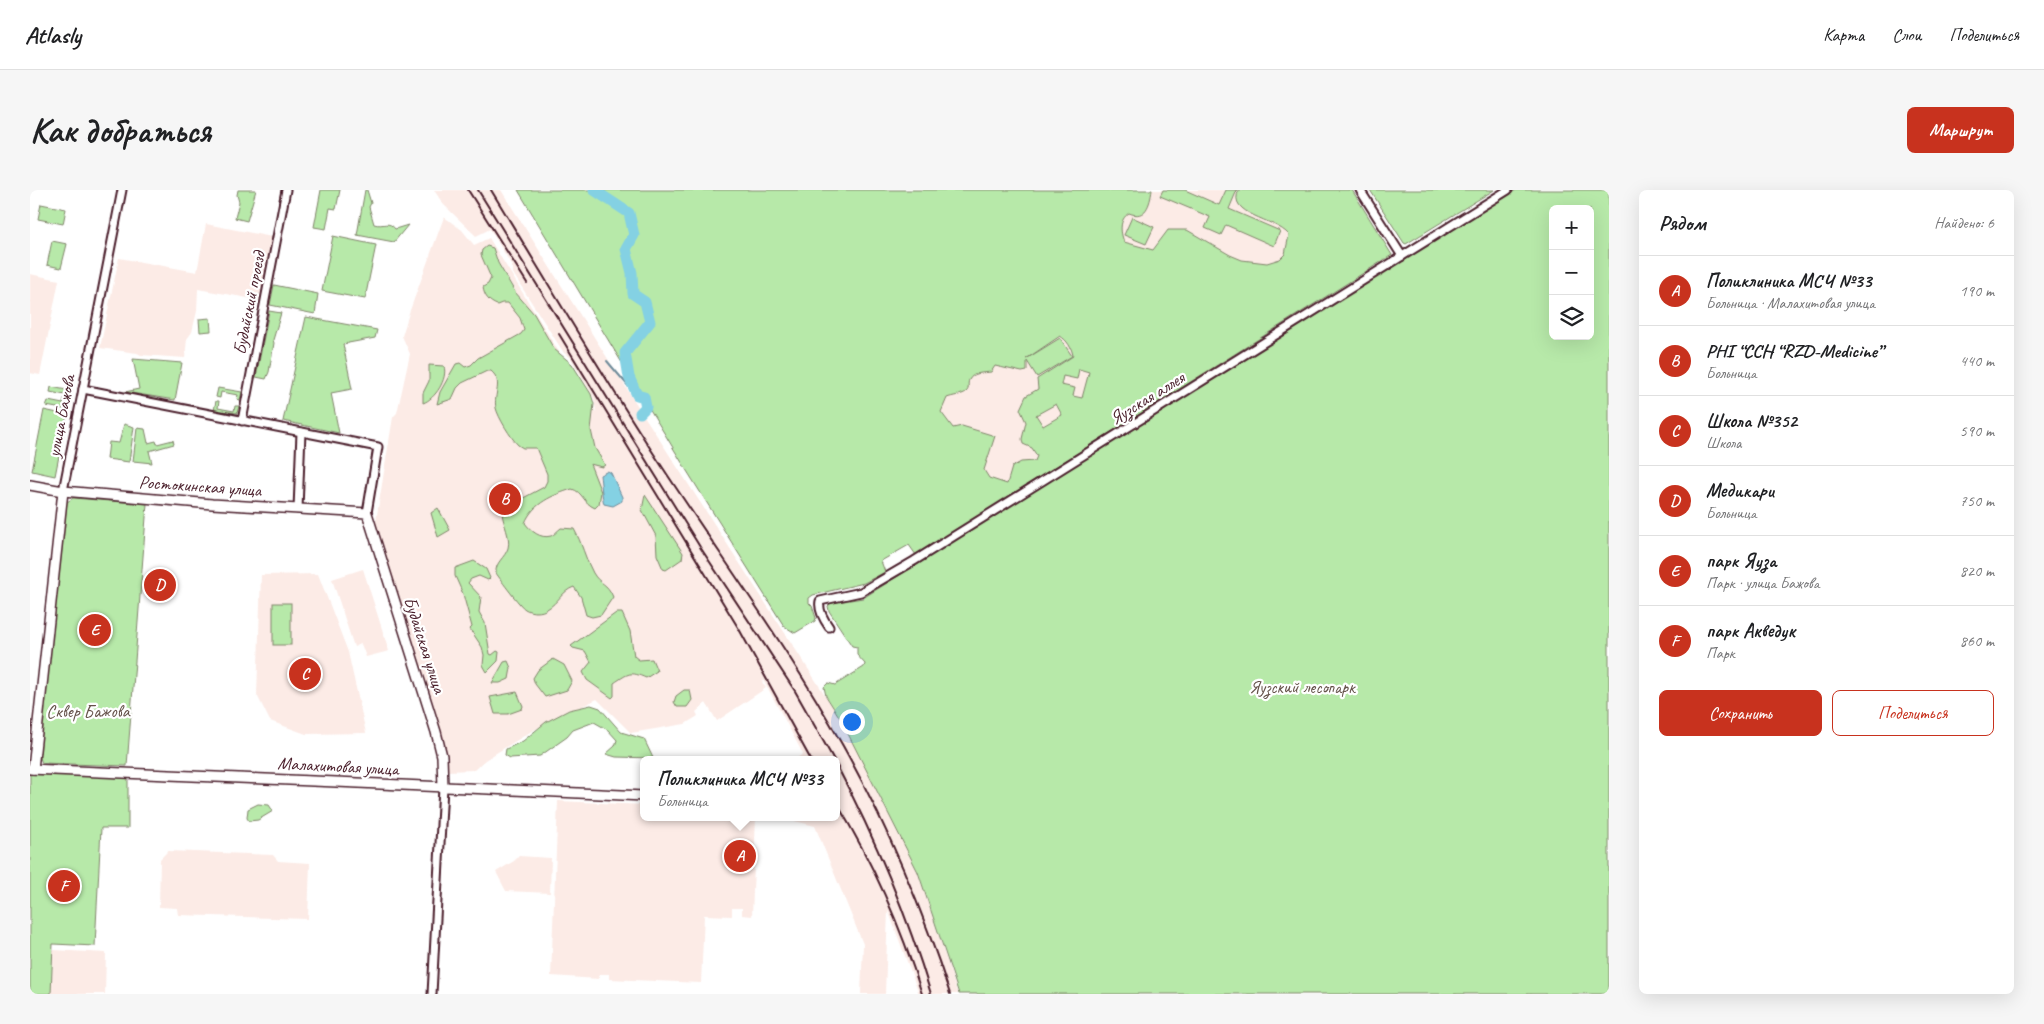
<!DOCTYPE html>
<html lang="ru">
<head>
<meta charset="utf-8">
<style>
	body { margin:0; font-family:Caveat,sans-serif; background:#f6f6f6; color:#202124 }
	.controls { position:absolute; right:15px; top:15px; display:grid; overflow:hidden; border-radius:8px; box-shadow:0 5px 20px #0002 }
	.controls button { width:45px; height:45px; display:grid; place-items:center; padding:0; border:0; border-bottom:1px solid #e0e0e0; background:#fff; color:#202124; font:25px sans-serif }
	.you { position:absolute; left:821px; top:531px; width:18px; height:18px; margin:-12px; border:4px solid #fff; border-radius:50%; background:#1a73e8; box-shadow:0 0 0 8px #1a73e833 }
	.badge { display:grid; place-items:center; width:32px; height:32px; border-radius:50%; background:#c8321e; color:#fff; font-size:16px; font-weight:700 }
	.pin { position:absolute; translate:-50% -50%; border:2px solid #fff; box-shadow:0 1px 5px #0006 }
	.popup { position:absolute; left:610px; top:566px; width:200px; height:65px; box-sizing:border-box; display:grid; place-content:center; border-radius:8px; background:#fff; filter:drop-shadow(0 1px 4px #0005); font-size:16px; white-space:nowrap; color:#757577 }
	.popup b { font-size:19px; color:#202124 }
	.popup::after { content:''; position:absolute; left:50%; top:100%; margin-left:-10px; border:10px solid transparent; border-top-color:#fff }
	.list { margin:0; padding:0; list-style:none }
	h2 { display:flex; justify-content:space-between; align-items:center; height:65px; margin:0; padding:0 20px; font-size:21px }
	h2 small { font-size:16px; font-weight:400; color:#757577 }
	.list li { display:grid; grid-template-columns:32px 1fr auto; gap:15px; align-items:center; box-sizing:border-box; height:70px; padding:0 20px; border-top:1px solid #e0e0e0 }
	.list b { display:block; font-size:19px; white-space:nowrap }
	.list p { margin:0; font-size:16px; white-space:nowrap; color:#757577 }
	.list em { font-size:16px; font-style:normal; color:#757577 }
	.actions { display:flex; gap:10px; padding:15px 20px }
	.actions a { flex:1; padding:11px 0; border:1px solid #c8321e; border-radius:8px; text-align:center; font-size:18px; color:#c8321e }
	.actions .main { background:#c8321e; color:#fff }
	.icon { flex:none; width:28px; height:28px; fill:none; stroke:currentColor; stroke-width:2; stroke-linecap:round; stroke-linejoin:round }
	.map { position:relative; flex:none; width:1579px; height:804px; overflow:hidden; border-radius:8px }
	header { display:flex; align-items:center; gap:30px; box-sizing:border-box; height:70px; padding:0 25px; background:#fff; border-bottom:1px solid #e0e0e0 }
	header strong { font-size:24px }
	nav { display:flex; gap:28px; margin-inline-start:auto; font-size:18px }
	.intro { display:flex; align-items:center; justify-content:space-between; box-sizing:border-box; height:120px; padding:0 30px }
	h1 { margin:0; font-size:35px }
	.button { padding:12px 22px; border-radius:8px; background:#c8321e; color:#fff; font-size:18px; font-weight:700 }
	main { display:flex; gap:30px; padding:0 30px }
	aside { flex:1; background:#fff; border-radius:8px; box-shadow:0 5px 20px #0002 }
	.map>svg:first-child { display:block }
	.built { fill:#fcebe6 }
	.green { fill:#b7e9a9; stroke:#80846a; fill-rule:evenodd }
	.water { fill:#84d1e3; stroke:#6d8a99 }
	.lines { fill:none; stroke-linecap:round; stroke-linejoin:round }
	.stream { stroke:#6d8a99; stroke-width:2 }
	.river { stroke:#84d1e3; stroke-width:11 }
	.minor-casing { stroke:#4a1f2b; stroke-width:11 }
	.tertiary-casing { stroke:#4a1f2b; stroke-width:12 }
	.minor { stroke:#fff; stroke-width:7 }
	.tertiary { stroke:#fff; stroke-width:9 }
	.rail { stroke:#4a1f2b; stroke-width:2 }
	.labels { text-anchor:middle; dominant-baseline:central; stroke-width:4.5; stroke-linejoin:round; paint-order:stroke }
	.street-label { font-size:18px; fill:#4a1f2b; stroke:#fff }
	.park-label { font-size:18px; fill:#65524a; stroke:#fff }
</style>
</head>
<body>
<header>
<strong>Atlasly</strong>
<nav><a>Карта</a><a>Слои</a><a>Поделиться</a></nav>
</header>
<div class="intro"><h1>Как добраться</h1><a class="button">Маршрут</a></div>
<main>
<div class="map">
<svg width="1579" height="804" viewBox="0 0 1579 804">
	<rect width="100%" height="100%" fill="#fff"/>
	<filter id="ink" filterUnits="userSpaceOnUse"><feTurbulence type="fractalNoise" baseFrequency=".02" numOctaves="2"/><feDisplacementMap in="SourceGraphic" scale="10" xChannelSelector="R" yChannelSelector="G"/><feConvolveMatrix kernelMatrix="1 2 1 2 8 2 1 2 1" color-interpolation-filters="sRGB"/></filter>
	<g filter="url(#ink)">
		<!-- built -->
		<g class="built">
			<polygon points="404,0 471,0 609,218 810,528 888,683 928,804 889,804 858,720 855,804 831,804 833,754 785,636 749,627 806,627 806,570 764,570 773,564 734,491 732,492 736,498 687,531 676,513 666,522 668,526 655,534 601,543 567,509 502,541 455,570 444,580 416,581 345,337 363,227 367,223 380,164 372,146 379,123 414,27 432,40 444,55 459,48 566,222 564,208 540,167 534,163 482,82 482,76 460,39 446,46 413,14"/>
			<polygon points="1033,0 1322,0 1362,65 955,320 902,222"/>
			<polygon points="176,34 242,47 229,110 168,99 167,121 162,142 157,149 155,168 111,165 107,163 70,158 89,68 167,82"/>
			<polygon points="0,84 29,90 10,185 0,183"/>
			<polygon points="333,379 359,461 336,467 331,454 324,457 302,389"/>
			<polygon points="288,384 318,462 336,543 276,544 240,531 227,505 231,385"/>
			<polygon points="528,611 614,615 614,627 726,627 722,726 712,725 712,718 702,718 702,726 674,725 671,793 579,789 579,784 569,784 569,789 521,786"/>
			<polygon points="138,661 243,665 248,671 280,673 278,729 148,725 147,718 129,717 130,669"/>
			<polygon points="489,666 521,668 520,703 476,701 466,682 484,671"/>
			<polygon points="23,760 76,763 75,804 21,804"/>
		</g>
		<!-- green -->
		<g class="green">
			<polygon points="208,0 226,0 217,31 205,28 209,12 207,5"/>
			<polygon points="291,0 310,0 306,19 300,18 296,39 284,37"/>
			<path d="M335 0H337L341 13 339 17 344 34C353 37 359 30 365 39L378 35 364 52 327 45Z"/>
			<path d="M488 0H1122C1120 14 1116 30 1099 23 1089 30 1090 41 1094 52L1123 60 1138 40H1157L1200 65 1212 70 1237 73 1250 69 1255 64 1259 45C1245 28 1196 25 1209 0H1322L1362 65 886 365 879 355 851 371 855 382 834 393 783 405 779 408V413L782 416 786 428 785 431 765 443 754 436 657 281ZM1030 146C1037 150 1042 158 1043 166L1007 189 1008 199 996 206 990 219 996 232 992 249 993 254 1002 258 1007 266 1005 271 991 272 982 277 977 294 959 288 954 280 965 246 932 236 923 238 911 222 917 208C922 206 932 205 936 202 940 199 937 194 939 190 943 182 954 183 961 182L965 176 992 182 997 181V171L1007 187 1042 166 1030 148 996 169ZM1049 179 1059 182 1052 208 1043 206 1045 198 1031 195 1033 186 1047 189ZM1026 214 1032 225 1013 236 1006 225Z"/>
			<polygon points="1133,0 1155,0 1189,15 1196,0 1207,0 1199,19 1250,41 1244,56 1196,35 1191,45 1175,38 1180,27 1130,6"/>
			<polygon points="1340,0 1464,0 1376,54 1374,53"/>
			<path d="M1486 0H1579V804H929L888 682 810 528 796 506 794 497 798 493 805 495 834 477 835 474 827 465V457L822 456 799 421 798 416 801 413 833 408ZM1523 19H1560V146H1523Z"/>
			<polygon points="11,14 36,19 33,34 8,29"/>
			<polygon points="1102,27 1124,37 1116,54 1094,45"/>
			<polygon points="303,46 346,55 335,109 292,101"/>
			<polygon points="22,51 37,54 31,78 17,75"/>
			<path d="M457 56 463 58 468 73 485 102 504 124 524 159 542 174 561 204 564 214 561 240 565 258 575 275 572 277 560 274 571 302 569 314 565 318C553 313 553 302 542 299 523 305 503 313 495 333 501 341 510 349 521 346 524 345 527 341 531 338L544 339C552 352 555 369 563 383 570 395 577 392 583 407L571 425 562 427 556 425 551 407 544 397C532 401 528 413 517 419 512 423 501 423 495 419 490 416 470 389 466 383 465 372 475 368 478 358 481 347 473 334 472 323L482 314 514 297 517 291V284L506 258H493L488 255C481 248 468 227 466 218 463 204 474 192 461 181H457L432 193 427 198 422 209 407 214 410 202 426 174 430 173 435 177 441 175 448 168 491 144 494 140 490 128 478 113H472L467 115C459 112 454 106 453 97L458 94 461 88 451 65 452 60Z"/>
			<polygon points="244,95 288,104 285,124 240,115"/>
			<polygon points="239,121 251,123 243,150 244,153 239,182 236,189 226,187"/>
			<polygon points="276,127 347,140 345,148 313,154 322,199 301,203 309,243 253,231"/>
			<polygon points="180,128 181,141 170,142 169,129"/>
			<polygon points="103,169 152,173 145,210 95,202 109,199"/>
			<path d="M399 175 414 176C418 189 405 209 393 213V203L399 191Z"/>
			<polygon points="21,197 42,201 38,220 16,216 18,211 33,214 35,205 20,202"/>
			<polygon points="188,198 212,202 210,210 207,209 208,205 191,202 190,208 186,207"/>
			<polygon points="186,211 189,211 188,218 204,221 205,216 209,216 207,223 184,220"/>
			<polygon points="14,220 37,225 25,286 2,281"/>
			<polygon points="94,234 104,237 99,272 77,269 79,252 89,253"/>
			<polygon points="107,238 115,239 118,253 126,251 127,254 143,250 144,254 119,261 122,273 103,271"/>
			<polygon points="615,305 653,363 652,369 636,380 633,379 627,365 626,346 612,320"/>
			<polygon points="43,308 117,314 97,576 12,573 9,565 37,312"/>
			<polygon points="408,318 420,340 408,347 401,323"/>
			<polygon points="444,371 456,379 460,388 458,390 449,386 441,389 438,393 451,407 449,422 455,433 460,464 462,465 467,461 469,462 468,471 457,482 453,475 454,465 452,457 440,439 442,437 433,404 425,386 425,378"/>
			<rect x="243" y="413" width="18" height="42"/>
			<path d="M586 423H592L600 441 604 466 609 470 622 469 627 481 616 488C600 481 599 483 584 493V506L582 508 557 490 553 482 561 472 555 461 543 458 541 456Z"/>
			<polygon points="523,469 534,475 542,491 537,500 515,507 505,494 503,488 508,480"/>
			<polygon points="478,471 481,478 479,489 470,493 462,493 474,472"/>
			<polygon points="654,500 660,500 662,510 657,517 647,517 644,512 646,506"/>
			<polygon points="487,502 493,516 492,519 478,524 465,524 460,507"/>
			<polygon points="561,515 570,518 591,542 614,549 623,568 586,567 576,564 585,556 587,550 578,540 564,532 543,540 537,547 510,566 480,568 475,565 476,559 493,551 516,532 539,520"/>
			<polygon points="0,583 98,586 98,638 71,638 65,756 23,754 21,804 0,804"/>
			<polygon points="228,614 239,615 243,621 228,630 219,631 217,628 218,619"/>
		</g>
		<!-- water -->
		<path class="water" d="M578 281 581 283 592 307V311L583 316 574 314C572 307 571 293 570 285Z"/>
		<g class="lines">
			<!-- stream -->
			<polyline class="stream" points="577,171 616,217"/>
			<!-- river -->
			<polyline class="river" points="564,0 599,23 604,45 596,59 602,83 603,104 615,112 620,132 595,163 599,187 607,205 614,207 616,217 610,223"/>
			<defs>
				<g id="minor">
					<polyline points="1330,0 1372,66"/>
					<polyline points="53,199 348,257 337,323"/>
					<polyline points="212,231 256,0"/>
					<polyline points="33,301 92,0"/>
					<polyline points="268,319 271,242"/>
					<path d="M799 437C794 430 788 420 790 411L831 402 884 371 1478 0"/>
					<polyline points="402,804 413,597"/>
				</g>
				<g id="tertiary">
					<polyline points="0,295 33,301 182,314 337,323 406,542 412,566 413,597"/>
					<path d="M0 579C205 588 409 596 614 606"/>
					<polyline points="3,579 33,301"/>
				</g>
			</defs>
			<!-- minor casing -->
			<use href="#minor" class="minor-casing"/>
			<!-- tertiary casing -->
			<use href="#tertiary" class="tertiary-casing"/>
			<!-- minor -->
			<use href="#minor" class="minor"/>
			<!-- tertiary -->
			<use href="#tertiary" class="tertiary"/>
			<!-- rail -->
			<g class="rail">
				<polyline points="438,0 497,93"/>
				<polyline points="448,0 670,357 765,501 804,570"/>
				<path d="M461 0C518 93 573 187 633 278 693 370 759 459 813 556 857 635 892 718 920 804"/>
				<polyline points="529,144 709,439 781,570"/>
				<path d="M806 574C845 648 877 724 901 804"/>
				<path d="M806 612C843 673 871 736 892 804"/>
			</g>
		</g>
	</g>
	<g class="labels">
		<!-- street labels -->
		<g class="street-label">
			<text transform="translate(219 113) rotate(-79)">Будайский проезд</text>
			<text transform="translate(1117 208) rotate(-32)">Яузская аллея</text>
			<text transform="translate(31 226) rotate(-79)">улица Бажова</text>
			<text transform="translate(170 296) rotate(4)">Ростокинская улица</text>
			<text transform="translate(395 455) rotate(72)">Будайская улица</text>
			<text transform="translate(308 576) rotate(3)">Малахитовая улица</text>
		</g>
		<!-- park labels -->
		<g class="park-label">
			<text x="1272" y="497">Яузский лесопарк</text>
			<text x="58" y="521">Сквер Бажова</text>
		</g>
	</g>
</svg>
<div class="controls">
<button>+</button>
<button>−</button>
<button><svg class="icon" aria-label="layers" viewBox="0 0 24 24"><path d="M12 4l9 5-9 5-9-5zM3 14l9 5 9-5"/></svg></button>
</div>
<div class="you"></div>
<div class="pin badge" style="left:710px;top:666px">A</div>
<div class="popup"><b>Поликлиника МСЧ №33</b>Больница</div>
<div class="pin badge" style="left:475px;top:309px">B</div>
<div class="pin badge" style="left:275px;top:484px">C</div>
<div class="pin badge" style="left:130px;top:395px">D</div>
<div class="pin badge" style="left:65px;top:440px">E</div>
<div class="pin badge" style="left:34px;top:696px">F</div>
</div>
<aside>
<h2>Рядом<small>Найдено: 6</small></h2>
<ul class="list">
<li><span class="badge">A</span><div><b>Поликлиника МСЧ №33</b><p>Больница · Малахитовая улица</p></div><em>190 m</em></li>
<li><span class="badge">B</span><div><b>PHI “CCH “RZD-Medicine”</b><p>Больница</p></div><em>440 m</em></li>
<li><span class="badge">C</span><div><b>Школа №352</b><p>Школа</p></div><em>590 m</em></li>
<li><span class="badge">D</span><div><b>Медикари</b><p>Больница</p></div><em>750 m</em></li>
<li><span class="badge">E</span><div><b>парк Яуза</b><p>Парк · улица Бажова</p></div><em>820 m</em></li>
<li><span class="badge">F</span><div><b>парк Акведук</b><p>Парк</p></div><em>860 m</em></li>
</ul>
<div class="actions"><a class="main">Сохранить</a><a>Поделиться</a></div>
</aside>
</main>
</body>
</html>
